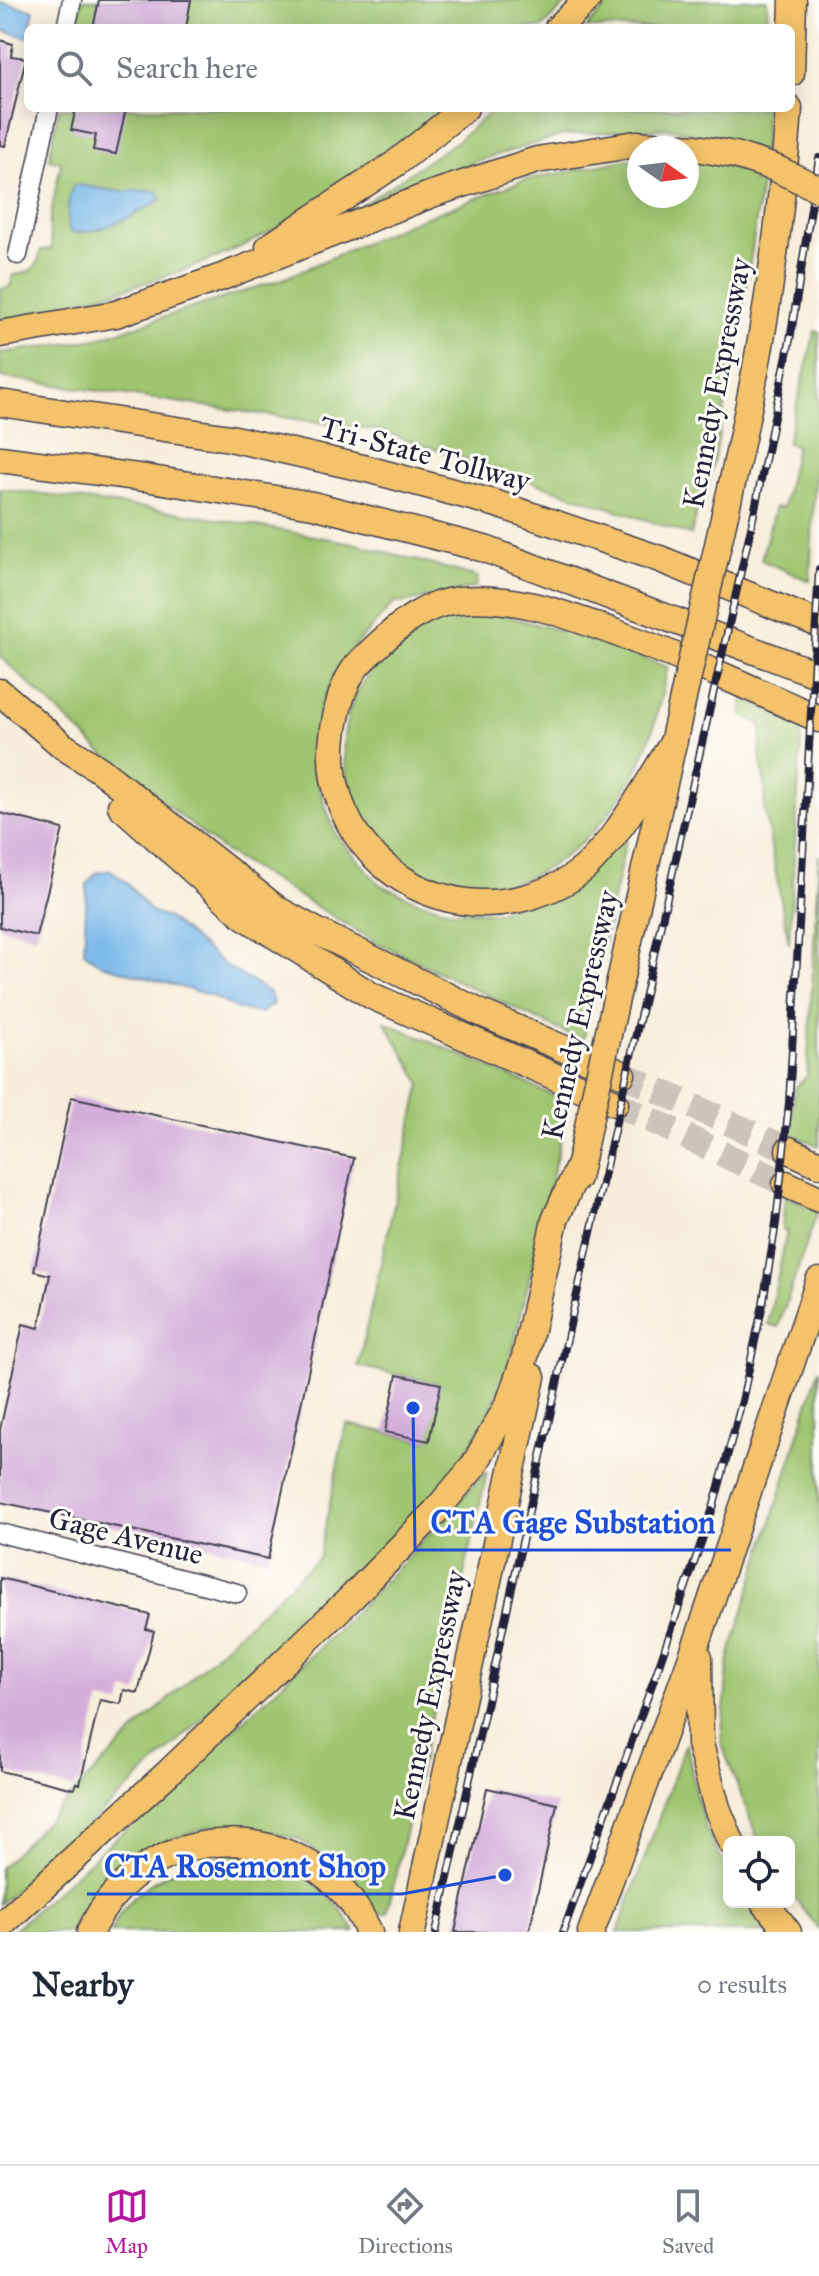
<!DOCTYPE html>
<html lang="en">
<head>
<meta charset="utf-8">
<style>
	body { margin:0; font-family:"IM FELL Great Primer",serif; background:#f2f2f3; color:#1f2937 }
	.controls { position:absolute; right:24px; bottom:24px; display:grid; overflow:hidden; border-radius:12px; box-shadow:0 4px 20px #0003 }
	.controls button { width:72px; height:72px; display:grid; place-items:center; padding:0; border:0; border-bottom:2px solid #e0e1e3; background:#fff; color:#1f2937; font:40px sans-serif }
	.compass { position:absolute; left:627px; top:136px; width:72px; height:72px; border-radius:50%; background:#fff; box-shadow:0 4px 20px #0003; rotate:104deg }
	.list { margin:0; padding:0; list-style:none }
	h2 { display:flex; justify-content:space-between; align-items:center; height:104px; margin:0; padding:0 32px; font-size:34px }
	h2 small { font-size:26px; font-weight:400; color:#747a83 }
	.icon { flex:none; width:44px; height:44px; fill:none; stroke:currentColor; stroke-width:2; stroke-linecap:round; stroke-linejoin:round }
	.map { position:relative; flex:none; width:819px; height:1932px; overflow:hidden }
	.search { position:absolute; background:#fff; box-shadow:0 4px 20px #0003; left:24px; right:24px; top:24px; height:88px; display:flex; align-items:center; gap:20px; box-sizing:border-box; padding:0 28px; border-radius:12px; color:#747a83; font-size:30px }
	.sheet { height:232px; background:#fff }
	nav { display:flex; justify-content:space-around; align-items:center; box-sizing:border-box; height:112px; border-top:2px solid #e0e1e3; background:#fff; font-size:22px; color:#747a83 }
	nav a { display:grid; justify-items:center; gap:4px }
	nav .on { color:#b5179e }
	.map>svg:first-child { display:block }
	.green { fill:#9fc570; stroke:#607456; stroke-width:2; fill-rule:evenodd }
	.water { fill:#74b6e9; stroke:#4b6c92; stroke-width:2 }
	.building { fill:#d3aeda }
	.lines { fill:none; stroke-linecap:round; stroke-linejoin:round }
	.highway-tunnel { stroke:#ccc4ba; stroke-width:26; stroke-dasharray:26 13; stroke-linecap:butt }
	.minor-casing { stroke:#424053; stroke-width:21 }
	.highway-casing { stroke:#424053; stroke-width:29 }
	.minor { stroke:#fff; stroke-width:18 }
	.highway { stroke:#f3c26a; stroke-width:26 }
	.rail-casing { stroke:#22223b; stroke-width:8 }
	.rail { stroke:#fdfcf7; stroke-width:5; stroke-dasharray:15; stroke-linecap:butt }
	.highway-bridge-casing { stroke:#424053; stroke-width:29; stroke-linecap:butt }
	.highway-bridge { stroke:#f3c26a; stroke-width:26 }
	.labels { text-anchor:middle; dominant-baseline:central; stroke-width:6; stroke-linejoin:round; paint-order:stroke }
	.street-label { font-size:30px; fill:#22223b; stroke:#fdfcf7 }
	.leader { fill:none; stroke:#1d4ed8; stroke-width:3 }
	.callout-dot { fill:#1d4ed8; stroke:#fdfcf7; stroke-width:3 }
	.callout-label { font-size:32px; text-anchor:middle; font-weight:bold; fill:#1d4ed8; stroke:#fdfcf7; stroke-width:6; stroke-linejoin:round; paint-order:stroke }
</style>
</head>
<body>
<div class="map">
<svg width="819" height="1932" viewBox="0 0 819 1932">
	<rect width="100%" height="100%" fill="#fdfcf7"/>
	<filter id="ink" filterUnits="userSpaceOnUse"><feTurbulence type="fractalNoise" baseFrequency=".0125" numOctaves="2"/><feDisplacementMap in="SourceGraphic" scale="16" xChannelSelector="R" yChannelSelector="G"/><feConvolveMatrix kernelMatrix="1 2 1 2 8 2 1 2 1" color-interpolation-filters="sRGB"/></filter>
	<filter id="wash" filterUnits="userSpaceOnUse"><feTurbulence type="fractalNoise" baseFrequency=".006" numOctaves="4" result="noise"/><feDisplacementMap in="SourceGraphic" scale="32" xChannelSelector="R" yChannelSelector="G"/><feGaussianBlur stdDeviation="1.8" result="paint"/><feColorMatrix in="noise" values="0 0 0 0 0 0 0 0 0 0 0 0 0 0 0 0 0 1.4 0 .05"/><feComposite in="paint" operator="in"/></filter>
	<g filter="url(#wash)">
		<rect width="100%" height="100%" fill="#f7edda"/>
		<!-- green -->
		<g class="green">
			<polygon points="82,0 570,0 542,28 76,28"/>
			<polygon points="612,0 767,0 768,28 586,28"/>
			<path d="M59 108H450C378 160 307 219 225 254 158 283 85 299 14 318L0 319V289L10 287 13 275C30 274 39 268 41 250L52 249 49 224 61 162 49 159ZM78 185 115 191H156L138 213 102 227 78 233Z"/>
			<polygon points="495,108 766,108 763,153 737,144 669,128 564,135 477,161 344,217 457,141"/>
			<path d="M630 159H639V196H687V161H705L754 172 753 182 761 183C747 294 728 402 702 511L697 510 691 535 381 431 0 377V353L92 340 283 279 405 225 525 180Z"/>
			<polygon points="815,331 819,331 819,391 810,581 761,560 775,507 783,508 796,446 787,443"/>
			<polygon points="0,489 182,513 353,543 478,577 476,587 408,602 394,603 343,659 320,706 313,770 336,835 379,884 417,901 454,911 499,912 626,840 583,1041 374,941 225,852 99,750 0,656"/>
			<path d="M460 614 502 615 573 634 668 667C660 700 654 735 639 766 591 861 487 933 390 853 372 839 362 819 354 798 319 710 377 639 460 614Z"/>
			<polygon points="743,698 802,723 789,944 764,808 766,790 760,755 762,725 743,715"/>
			<polygon points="819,854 819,1146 791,1134 795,1088 807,1076"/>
			<polygon points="385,1022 569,1102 509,1368 487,1417 459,1463 418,1511 358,1572 134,1783 0,1904 0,1868 143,1723 319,1557 346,1424 428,1441 440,1384 358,1366 421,1083"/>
			<polygon points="785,1196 818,1210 778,1327 768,1324 787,1231 782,1230"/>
			<polygon points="819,1369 819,1929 789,1891 789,1842 759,1842 721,1742 729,1658"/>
			<path d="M484 1473H487L387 1913H375L347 1874 299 1839 258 1829 218 1824 167 1840 125 1865 98 1890 77 1932H11C174 1786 340 1639 484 1473Z"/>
			<polygon points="687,1744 695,1791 706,1829 729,1873 729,1902 749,1902 771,1932 618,1932 684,1748"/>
			<path d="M236 1851C290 1863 328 1882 355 1932H111C131 1880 187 1863 236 1851Z"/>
		</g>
		<!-- water -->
		<g class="water">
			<polygon points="0,2 34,10 28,37 0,30"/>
			<path d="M78 185 114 191H156L162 199C136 214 101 235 70 232 66 218 68 199 73 186Z"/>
			<polygon points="111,870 128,884 152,913 168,918 226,966 270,993 273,1004 261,1013 237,1009 212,996 102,965 84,952 87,884 96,873"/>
		</g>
		<g id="blocks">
			<!-- building -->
			<g class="building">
				<polygon points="99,0 191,0 186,28 93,28"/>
				<polygon points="0,40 13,44 11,56 26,58 5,146 0,145"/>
				<polygon points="76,108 126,108 116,154 93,150 96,135 71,130"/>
				<polygon points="0,813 63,829 36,936 0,927"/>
				<polygon points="71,1097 354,1158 268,1559 0,1502 0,1430 23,1324 39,1328 50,1275 34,1271"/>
				<polygon points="397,1375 441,1384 429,1441 385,1432"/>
				<polygon points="0,1578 150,1615 146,1629 154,1631 138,1693 124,1690 121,1704 100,1700 80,1784 76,1783 74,1789 0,1771"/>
				<polygon points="487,1788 557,1804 529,1932 455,1932"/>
			</g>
		</g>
	</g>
	<g filter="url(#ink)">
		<use href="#blocks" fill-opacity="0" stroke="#424053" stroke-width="2"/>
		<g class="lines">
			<!-- highway-tunnel -->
			<g class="highway-tunnel">
				<polyline points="622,1074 789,1150"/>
				<polyline points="615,1103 786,1184"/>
			</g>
			<defs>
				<g id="minor">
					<polyline points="66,28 72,0"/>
					<polyline points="18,255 49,108"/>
					<polyline points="0,1533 237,1593"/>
				</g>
				<g id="highway">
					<polyline points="558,28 587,0"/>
					<polyline points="791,73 793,0"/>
					<polyline points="269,247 395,164 465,108"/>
					<polyline points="0,334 116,314 222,277 432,194 537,160 636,144 696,148 735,155"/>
					<polyline points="0,403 230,438 367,469 494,503 660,559 819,624"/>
					<polyline points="0,459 145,478 313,505 485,549 819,675"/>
					<path d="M725 514C757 380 780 245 789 108"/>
					<polyline points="0,692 63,746 100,770 278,910 318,932 479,1012 622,1074"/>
					<path d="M674 741C648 783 623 830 588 865 571 881 546 892 524 898 419 925 316 838 334 729 337 708 343 684 356 667 362 659 371 652 377 646 401 623 427 603 460 600 516 595 568 615 619 634 687 659 753 689 819 719"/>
					<polyline points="121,806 244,916 372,996 615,1103"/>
					<polyline points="612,1017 686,685"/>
					<polyline points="789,1150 819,1164"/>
					<polyline points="577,1178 590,1117"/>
					<polyline points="786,1184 819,1199"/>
					<polyline points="699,1657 700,1744 717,1808 731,1842"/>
					<polyline points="764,1902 788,1932"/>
					<polyline points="0,1926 169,1772 353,1596 435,1512 473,1467 509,1403 525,1357 555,1220 580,1164"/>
					<path d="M90 1932C145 1813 315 1812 369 1932"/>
					<polyline points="412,1932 532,1377"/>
					<polyline points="591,1932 699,1637 819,1281"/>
				</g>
			</defs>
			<!-- minor casing -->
			<use href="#minor" class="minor-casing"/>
			<!-- highway casing -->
			<use href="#highway" class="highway-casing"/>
			<!-- minor -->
			<use href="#minor" class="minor"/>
			<!-- highway -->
			<use href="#highway" class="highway"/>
			<defs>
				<g id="rail">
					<polyline points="436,1932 572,1316 752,523 790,340 819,158"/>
					<polyline points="563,1932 657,1671 714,1505 742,1401 763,1304 776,1223 789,1103 819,569"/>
				</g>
			</defs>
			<!-- rail casing -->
			<use href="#rail" class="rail-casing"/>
			<!-- rail -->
			<use href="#rail" class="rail"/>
			<defs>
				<g id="highway-bridge">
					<polyline points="735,155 775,168 819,189"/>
					<polyline points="686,685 725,514"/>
					<polyline points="590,1117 612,1017"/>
				</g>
			</defs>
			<!-- highway-bridge casing -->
			<use href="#highway-bridge" class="highway-bridge-casing"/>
			<!-- highway-bridge -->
			<use href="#highway-bridge" class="highway-bridge"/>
		</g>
	</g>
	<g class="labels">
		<!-- street labels -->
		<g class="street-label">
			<text transform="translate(717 383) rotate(-79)">Kennedy Expressway</text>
			<text transform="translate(425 454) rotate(15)">Tri-State Tollway</text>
			<text transform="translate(580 1015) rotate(-77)">Kennedy Expressway</text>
			<text transform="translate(126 1536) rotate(14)">Gage Avenue</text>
			<text transform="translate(430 1695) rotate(-78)">Kennedy Expressway</text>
		</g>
	</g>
	<!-- callouts -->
	<path class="leader" d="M413 1408L415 1550H731M505 1875L402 1894H87"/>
	<g class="callout-dot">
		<circle cx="413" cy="1408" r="8"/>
		<circle cx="505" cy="1875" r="8"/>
	</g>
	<g class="callout-label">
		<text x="573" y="1533">CTA Gage Substation</text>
		<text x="245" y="1877">CTA Rosemont Shop</text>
	</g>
</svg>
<div class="controls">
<button><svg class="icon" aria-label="locate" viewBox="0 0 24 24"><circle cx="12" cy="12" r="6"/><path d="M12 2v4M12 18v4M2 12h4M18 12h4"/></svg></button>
</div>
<svg class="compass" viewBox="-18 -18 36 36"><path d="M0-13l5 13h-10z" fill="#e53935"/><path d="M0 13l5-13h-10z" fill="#747a83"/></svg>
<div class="search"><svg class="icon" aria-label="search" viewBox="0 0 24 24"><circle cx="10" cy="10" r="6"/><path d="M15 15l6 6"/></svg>Search here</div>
</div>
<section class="sheet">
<h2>Nearby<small>0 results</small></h2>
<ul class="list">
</ul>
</section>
<nav>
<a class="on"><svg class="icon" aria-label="map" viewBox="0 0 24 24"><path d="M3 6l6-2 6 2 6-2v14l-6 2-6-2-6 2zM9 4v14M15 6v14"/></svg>Map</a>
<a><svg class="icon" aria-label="directions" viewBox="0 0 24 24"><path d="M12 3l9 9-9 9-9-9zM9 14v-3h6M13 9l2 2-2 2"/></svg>Directions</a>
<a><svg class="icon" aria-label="saved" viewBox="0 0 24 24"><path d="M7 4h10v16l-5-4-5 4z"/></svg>Saved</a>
</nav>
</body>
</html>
